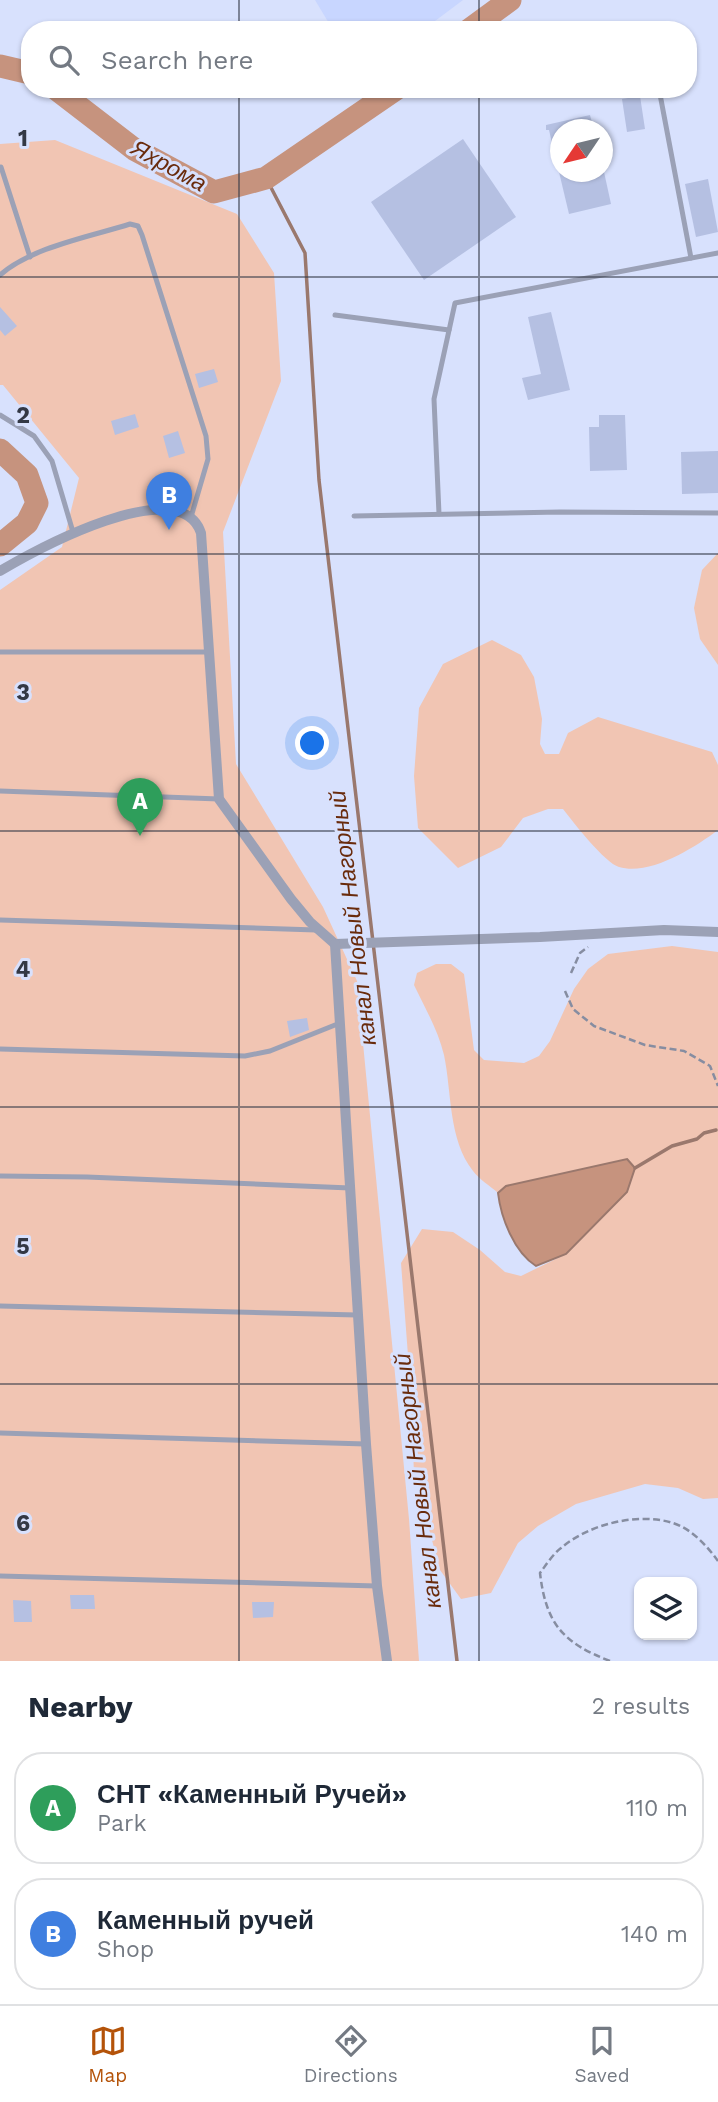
<!DOCTYPE html>
<html lang="en">
<head>
<meta charset="utf-8">
<style>
	body { margin:0; font-family:"Work Sans",sans-serif; background:#f2f2f3; color:#1f2937 }
	.controls { position:absolute; right:21px; bottom:21px; display:grid; overflow:hidden; border-radius:14px; box-shadow:0 2px 5px #0004 }
	.controls button { width:63px; height:63px; display:grid; place-items:center; padding:0; border:0; border-bottom:2px solid #e0e1e3; background:#fff; color:#1f2937; font:35px sans-serif }
	.compass { position:absolute; left:550px; top:119px; width:63px; height:63px; border-radius:50%; background:#fff; box-shadow:0 2px 5px #0004; rotate:235deg }
	.you { position:absolute; left:313px; top:744px; width:24px; height:24px; margin:-18px; border:5px solid #fff; border-radius:50%; background:#1a73e8; box-shadow:0 0 0 10px #1a73e833 }
	.badge { display:grid; place-items:center; width:46px; height:46px; border-radius:50%; background:#b45309; color:#fff; font-size:23px; font-weight:700 }
	.pin { position:absolute; translate:-50% -58px; filter:drop-shadow(0 2px 4px #0008) }
	.pin::after { content:''; position:absolute; top:37px; width:24px; height:21px; background:inherit; clip-path:polygon(0 0,100% 0,50% 100%) }
	.list { margin:0; padding:0; list-style:none }
	h2 { display:flex; justify-content:space-between; align-items:center; height:91px; margin:0; padding:0 28px; font-size:30px }
	h2 small { font-size:23px; font-weight:400; color:#747a83 }
	.list li { display:grid; grid-template-columns:46px 1fr auto; gap:21px; align-items:center; box-sizing:border-box; height:112px; margin:0 14px 14px; padding:0 14px; border:2px solid #e0e1e3; border-radius:28px }
	.list b { display:block; font-size:26px; white-space:nowrap }
	.list p { margin:0; font-size:23px; white-space:nowrap; color:#747a83 }
	.list em { font-size:23px; font-style:normal; color:#747a83 }
	.icon { flex:none; width:38px; height:38px; fill:none; stroke:currentColor; stroke-width:2; stroke-linecap:round; stroke-linejoin:round }
	.map { position:relative; flex:none; width:718px; height:1661px; overflow:hidden }
	.search { position:absolute; background:#fff; box-shadow:0 2px 5px #0004; left:21px; right:21px; top:21px; height:77px; display:flex; align-items:center; gap:18px; box-sizing:border-box; padding:0 24px; border-radius:28px; color:#747a83; font-size:26px }
	.sheet { height:343px; background:#fff }
	nav { display:flex; justify-content:space-around; align-items:center; box-sizing:border-box; height:98px; border-top:2px solid #e0e1e3; background:#fff; font-size:19px; color:#747a83 }
	nav a { display:grid; justify-items:center; gap:4px }
	nav .on { color:#b45309 }
	.map>svg:first-child { display:block }
	.built { fill:#c8d6ff }
	.green { fill:#f1c5b3 }
	.water { fill:#c6937e; stroke:#9a786d; stroke-width:2 }
	.lines { fill:none; stroke-linecap:round; stroke-linejoin:round }
	.stream { stroke:#9a786d; stroke-width:3.5 }
	.river { stroke:#c6937e; stroke-width:23 }
	.building { fill:#b5c0e2 }
	.path { stroke:#868da1; stroke-width:2.5; stroke-dasharray:7 3.5; stroke-linecap:butt }
	.lane { stroke:#9ba1b6; stroke-width:5 }
	.street { stroke:#9ba1b6; stroke-width:10 }
	.grid { fill:none; stroke:#333845; stroke-width:2; stroke-opacity:0.55 }
	.labels { text-anchor:middle; dominant-baseline:central; stroke-width:6; stroke-linejoin:round; paint-order:stroke }
	.water-label { font-size:23px; font-style:italic; fill:#692b0c; stroke:#d8e1fd }
	.grid-label { font-size:23px; text-anchor:middle; font-weight:bold; fill:#333845; stroke:#d8e1fd; stroke-width:6; stroke-linejoin:round; paint-order:stroke }
</style>
</head>
<body>
<div class="map">
<svg width="718" height="1661" viewBox="0 0 718 1661">
	<rect width="100%" height="100%" fill="#d8e1fd"/>
	<!-- built -->
	<polygon class="built" points="315,0 463,0 423,30 333,30"/>
	<!-- green -->
	<g class="green">
		<polygon points="55,140 237,214 274,273 281,381 223,532 236,764 323,907 357,981 409,1519 419,1661 0,1661 0,590 62,547 79,478 3,385 0,385 0,144"/>
		<polygon points="718,553 718,665 700,639 694,608 702,570"/>
		<path d="M492 640 521 655 534 677 542 719 540 744 545 754H559L568 733 598 717 712 752 718 765V830C694 848 650 876 619 867 605 863 573 822 563 809H548L523 818 501 847 458 868 418 828 414 776 419 708 443 664Z"/>
		<path d="M672 946 718 952V1498L703 1499 678 1488 645 1484 576 1504 538 1526 518 1543 491 1593 461 1599 440 1570 414 1473 410 1382 401 1263 422 1229 453 1232 480 1250 505 1272 521 1276 566 1254 635 1168 627 1159 506 1186 498 1193C490 1186 479 1179 473 1171 448 1139 452 1093 444 1055 438 1030 425 1008 414 985L417 973 436 964H451L464 974 474 1050 484 1060 524 1063 539 1056 550 1041 574 989 588 969 608 954Z"/>
	</g>
	<!-- water -->
	<path class="water" d="M627 1159 635 1168 627 1192 566 1254 536 1266C514 1252 501 1218 498 1193L506 1186Z"/>
	<g class="lines">
		<!-- stream -->
		<g class="stream">
			<polyline points="266,178 305,253 319,480 457,1661"/>
			<polyline points="635,1168 672,1146 697,1139 704,1133 716,1130"/>
		</g>
		<!-- river -->
		<g class="river">
			<polyline points="469,30 510,0"/>
			<polyline points="0,66 30,73"/>
			<polyline points="56,89 134,149 214,192 266,178 396,89"/>
			<polyline points="0,450 27,475 37,503 27,523 0,545"/>
		</g>
	</g>
	<!-- building -->
	<g class="building">
		<polygon points="640,96 645,129 627,132 622,99"/>
		<polygon points="590,115 594,130 561,130 561,160 556,161 549,130 546,130 546,125"/>
		<polygon points="463,139 516,217 424,280 371,202"/>
		<polygon points="559,172 604,172 611,204 569,214"/>
		<polygon points="708,179 718,232 696,237 685,184"/>
		<polygon points="0,307 17,326 5,336 0,330"/>
		<polygon points="551,312 570,390 528,400 522,378 541,374 528,317"/>
		<polygon points="214,369 218,382 199,388 195,374"/>
		<polygon points="135,414 139,427 115,435 111,421"/>
		<polygon points="599,415 625,415 627,470 590,471 589,427 599,427"/>
		<polygon points="178,431 185,453 169,458 163,436"/>
		<polygon points="718,451 718,493 682,494 681,452"/>
		<polygon points="307,1018 309,1030 290,1037 287,1021"/>
		<polygon points="70,1595 94,1595 95,1609 71,1609"/>
		<polygon points="13,1600 31,1601 32,1622 14,1622"/>
		<polygon points="252,1602 274,1602 273,1617 253,1618"/>
	</g>
	<g class="lines">
		<!-- path -->
		<g class="path">
			<polyline points="571,973 580,953 588,947"/>
			<polyline points="565,991 573,1009 594,1026 645,1045 684,1051 710,1066 718,1086"/>
			<path d="M610 1661C563 1643 546 1624 540 1573 546 1565 553 1554 561 1548 589 1524 638 1512 673 1523 692 1529 707 1546 718 1561"/>
		</g>
		<!-- lane -->
		<g class="lane">
			<polyline points="659,89 691,258"/>
			<polyline points="1,167 30,257"/>
			<path d="M0 275C32 247 89 237 130 224L138 226 142 235 206 436 208 459 191 517"/>
			<polyline points="335,315 449,330"/>
			<polyline points="0,415 34,436 52,461 73,532"/>
			<polyline points="439,514 434,399 455,303 718,253"/>
			<polyline points="354,516 560,512 718,513"/>
			<polyline points="0,652 208,652"/>
			<polyline points="0,791 219,799"/>
			<polyline points="0,920 316,930"/>
			<polyline points="0,1049 245,1056 270,1051 340,1023"/>
			<polyline points="0,1176 87,1177 350,1188"/>
			<polyline points="0,1306 357,1315"/>
			<polyline points="0,1433 366,1444"/>
			<polyline points="0,1576 377,1586"/>
		</g>
		<!-- street -->
		<g class="street">
			<path d="M0 571C34 551 180 470 201 533L219 799 291 899 310 922 335 944 540 937 664 930 718 932"/>
			<polyline points="335,944 366,1444 377,1586 387,1661"/>
		</g>
	</g>
	<!-- grid -->
	<path class="grid" d="M239 0V30M479 0V30M239 89V1661M479 89V1661M0 277H718M0 554H718M0 831H718M0 1107H718M0 1384H718"/>
	<g class="labels">
		<!-- water labels -->
		<g class="water-label">
			<text transform="translate(169 166) rotate(29)">Яхрома</text>
			<text transform="translate(353 918) rotate(-97)">канал Новый Нагорный</text>
			<text transform="translate(418 1481) rotate(-97)">канал Новый Нагорный</text>
		</g>
	</g>
	<g class="grid-label">
		<text x="23" y="146">1</text>
		<text x="23" y="423">2</text>
		<text x="23" y="700">3</text>
		<text x="23" y="977">4</text>
		<text x="23" y="1254">5</text>
		<text x="23" y="1531">6</text>
	</g>
</svg>
<div class="controls">
<button><svg class="icon" aria-label="layers" viewBox="0 0 24 24"><path d="M12 4l9 5-9 5-9-5zM3 14l9 5 9-5"/></svg></button>
</div>
<svg class="compass" viewBox="-18 -18 36 36"><path d="M0-13l5 13h-10z" fill="#e53935"/><path d="M0 13l5-13h-10z" fill="#747a83"/></svg>
<div class="you"></div>
<div class="pin badge" style="left:140px;top:836px;background:#2e9e5b">A</div>
<div class="pin badge" style="left:169px;top:530px;background:#3f7fe0">B</div>
<div class="search"><svg class="icon" aria-label="search" viewBox="0 0 24 24"><circle cx="10" cy="10" r="6"/><path d="M15 15l6 6"/></svg>Search here</div>
</div>
<section class="sheet">
<h2>Nearby<small>2 results</small></h2>
<ul class="list">
<li><span class="badge" style="background:#2e9e5b">A</span><div><b>СНТ «Каменный Ручей»</b><p>Park</p></div><em>110 m</em></li>
<li><span class="badge" style="background:#3f7fe0">B</span><div><b>Каменный ручей</b><p>Shop</p></div><em>140 m</em></li>
</ul>
</section>
<nav>
<a class="on"><svg class="icon" aria-label="map" viewBox="0 0 24 24"><path d="M3 6l6-2 6 2 6-2v14l-6 2-6-2-6 2zM9 4v14M15 6v14"/></svg>Map</a>
<a><svg class="icon" aria-label="directions" viewBox="0 0 24 24"><path d="M12 3l9 9-9 9-9-9zM9 14v-3h6M13 9l2 2-2 2"/></svg>Directions</a>
<a><svg class="icon" aria-label="saved" viewBox="0 0 24 24"><path d="M7 4h10v16l-5-4-5 4z"/></svg>Saved</a>
</nav>
</body>
</html>
